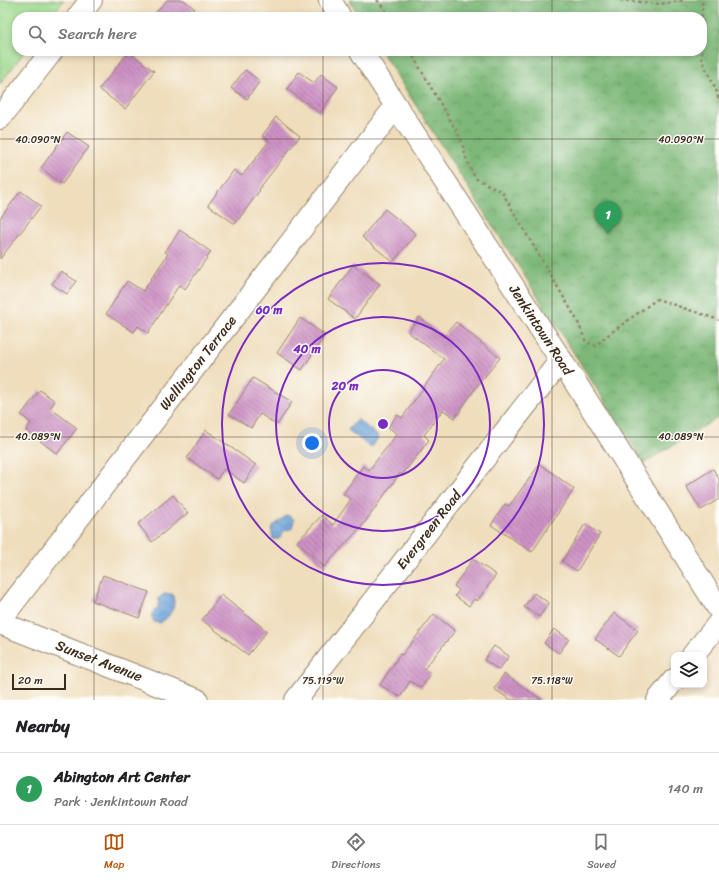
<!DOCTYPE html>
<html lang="en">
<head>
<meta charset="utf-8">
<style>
	body { margin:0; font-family:Sriracha,sans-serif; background:#f6f6f6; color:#202124 }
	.controls { position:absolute; right:12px; bottom:12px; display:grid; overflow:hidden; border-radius:8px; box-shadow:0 2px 6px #0003 }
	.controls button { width:36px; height:36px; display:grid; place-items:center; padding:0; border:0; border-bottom:1px solid #e0e0e0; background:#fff; color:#202124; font:20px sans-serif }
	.scale { position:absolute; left:12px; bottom:10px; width:54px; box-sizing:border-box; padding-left:4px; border:2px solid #3b2a1e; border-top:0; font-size:11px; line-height:14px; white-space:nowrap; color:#3b2a1e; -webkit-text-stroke:3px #fdfcf7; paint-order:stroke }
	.you { position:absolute; left:312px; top:443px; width:14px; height:14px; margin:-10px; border:3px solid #fff; border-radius:50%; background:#1a73e8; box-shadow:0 0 0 6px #1a73e833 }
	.badge { display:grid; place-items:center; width:26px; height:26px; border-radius:50%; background:#b45309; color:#fff; font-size:13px; font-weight:700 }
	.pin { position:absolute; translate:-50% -33px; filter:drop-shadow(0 1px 2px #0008) }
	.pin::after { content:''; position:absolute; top:21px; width:14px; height:12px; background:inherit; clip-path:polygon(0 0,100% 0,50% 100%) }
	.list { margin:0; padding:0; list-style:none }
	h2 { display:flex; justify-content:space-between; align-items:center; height:52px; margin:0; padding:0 16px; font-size:17px }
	h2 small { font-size:13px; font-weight:400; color:#757577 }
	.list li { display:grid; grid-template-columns:26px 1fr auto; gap:12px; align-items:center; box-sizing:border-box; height:72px; padding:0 16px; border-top:1px solid #e0e0e0 }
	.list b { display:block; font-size:15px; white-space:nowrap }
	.list p { margin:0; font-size:13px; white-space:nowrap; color:#757577 }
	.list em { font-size:13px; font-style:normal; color:#757577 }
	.icon { flex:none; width:22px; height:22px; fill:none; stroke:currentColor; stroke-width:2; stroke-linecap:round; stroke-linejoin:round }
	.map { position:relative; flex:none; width:719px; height:700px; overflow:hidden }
	.search { position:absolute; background:#fff; box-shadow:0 2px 6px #0003; left:12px; right:12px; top:12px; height:44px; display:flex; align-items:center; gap:10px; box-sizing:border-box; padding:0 14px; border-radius:16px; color:#757577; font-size:15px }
	.sheet { height:124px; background:#fff }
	nav { display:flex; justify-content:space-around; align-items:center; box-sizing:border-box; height:56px; border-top:1px solid #e0e0e0; background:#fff; font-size:11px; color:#757577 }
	nav a { display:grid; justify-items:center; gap:2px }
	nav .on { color:#b45309 }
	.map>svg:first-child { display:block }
	.green { fill:#9cd88c; stroke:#6c8155 }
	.forest { fill:url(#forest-crowns); stroke:#5c714b }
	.water { fill:url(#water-waves); stroke:#53667b }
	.building { fill:url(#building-back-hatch) }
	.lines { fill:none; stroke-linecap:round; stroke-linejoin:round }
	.minor-casing { stroke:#95846c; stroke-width:24 }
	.path { stroke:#95846c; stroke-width:2.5; stroke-dasharray:3 3; stroke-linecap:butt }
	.minor { stroke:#fff; stroke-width:22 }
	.ticks { fill:none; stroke:#3b2a1e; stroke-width:1; stroke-opacity:0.45 }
	.ring { fill:none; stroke:#7b2cbf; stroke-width:2 }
	.labels { text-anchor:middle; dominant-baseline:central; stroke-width:3; stroke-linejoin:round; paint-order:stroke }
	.street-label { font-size:14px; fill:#3b2a1e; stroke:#fdfcf7 }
	.ticks-label { font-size:10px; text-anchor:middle; fill:#3b2a1e; stroke:#fdfcf7; stroke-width:3; stroke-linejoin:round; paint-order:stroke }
	.centre { fill:#7b2cbf; stroke:#fdfcf7; stroke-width:2 }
	.ring-label { font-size:12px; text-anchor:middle; font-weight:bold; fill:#7b2cbf; stroke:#fdfcf7; stroke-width:3; stroke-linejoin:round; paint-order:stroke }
</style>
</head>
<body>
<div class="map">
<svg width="719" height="700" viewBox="0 0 719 700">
	<defs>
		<pattern id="forest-crowns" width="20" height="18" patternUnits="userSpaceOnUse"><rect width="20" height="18" fill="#7db878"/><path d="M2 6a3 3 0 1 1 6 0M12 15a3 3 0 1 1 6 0" fill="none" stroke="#689662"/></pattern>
		<pattern id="water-waves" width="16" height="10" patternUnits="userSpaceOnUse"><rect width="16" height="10" fill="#6ba1d8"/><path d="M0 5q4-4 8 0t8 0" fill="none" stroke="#5983af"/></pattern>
		<pattern id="building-back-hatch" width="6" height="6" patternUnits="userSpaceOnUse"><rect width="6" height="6" fill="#cd92c5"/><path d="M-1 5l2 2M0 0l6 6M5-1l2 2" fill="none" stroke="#a8779f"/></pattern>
	</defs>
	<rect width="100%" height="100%" fill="#fdfcf7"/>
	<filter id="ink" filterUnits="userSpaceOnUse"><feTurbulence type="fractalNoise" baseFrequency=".025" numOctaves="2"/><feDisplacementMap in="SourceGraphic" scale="8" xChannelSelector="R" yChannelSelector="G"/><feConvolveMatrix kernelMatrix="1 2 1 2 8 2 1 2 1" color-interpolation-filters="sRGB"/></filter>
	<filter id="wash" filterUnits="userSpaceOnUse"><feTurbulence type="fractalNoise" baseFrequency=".012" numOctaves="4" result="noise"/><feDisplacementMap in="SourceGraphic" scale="16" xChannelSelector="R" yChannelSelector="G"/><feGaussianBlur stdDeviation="0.9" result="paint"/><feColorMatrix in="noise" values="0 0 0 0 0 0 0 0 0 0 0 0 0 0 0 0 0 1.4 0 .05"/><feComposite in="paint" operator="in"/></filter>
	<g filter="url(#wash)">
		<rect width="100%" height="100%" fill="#efddbb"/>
		<!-- green -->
		<polygon class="green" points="0,0 64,0 51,17 17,17 17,51 25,51 0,84"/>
		<!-- forest -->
		<polygon class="forest" points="349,0 719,0 719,417 644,463 381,51 702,51 702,17 360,17"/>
		<!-- water -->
		<g class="water">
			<polygon points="357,419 379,437 371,448 348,430"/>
			<polygon points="287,515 294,519 293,528 284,531 279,539 273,539 271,528"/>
			<path d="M164 594H172C178 606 170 617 160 623L154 622 151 615 158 607 159 598Z"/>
		</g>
		<g id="blocks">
			<!-- building -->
			<g class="building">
				<polygon points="167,0 184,0 195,9 188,17 152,17"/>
				<polygon points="129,52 154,71 125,109 99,89"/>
				<polygon points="245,70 260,81 247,99 231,88"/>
				<polygon points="299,72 314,83 321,74 338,87 320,113 287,89"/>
				<polygon points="276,117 300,136 259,189 260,190 235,224 208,205 234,170 242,176 269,141 262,136"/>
				<polygon points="67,132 89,147 62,184 41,168"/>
				<polygon points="21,191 41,206 0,259 0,218"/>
				<polygon points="385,209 416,234 393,262 362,237"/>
				<polygon points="180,230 211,252 185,289 179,285 148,333 138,326 134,332 106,314 127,281 143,291 168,254 165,252"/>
				<polygon points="353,265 380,284 355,319 328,299"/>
				<polygon points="61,271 76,281 67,294 52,284"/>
				<polygon points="419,317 444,336 456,322 500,358 477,386 455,418 443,410 424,435 429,440 402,475 400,473 363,525 324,567 297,542 322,515 333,525 351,499 343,494 363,466 369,470 397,434 388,427 397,415 402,418 444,359 408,332"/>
				<polygon points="300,318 325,335 302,370 277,353"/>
				<polygon points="253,378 292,402 277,425 260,414 251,428 229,414"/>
				<polygon points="40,390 55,401 50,408 77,428 57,454 26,430 31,423 21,415"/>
				<polygon points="206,430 256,465 244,483 224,469 217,479 187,458"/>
				<polygon points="540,464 574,489 532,552 491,525 505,504 509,506"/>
				<polygon points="713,469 719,479 719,499 701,510 686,486"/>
				<polygon points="173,495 188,513 152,542 138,524"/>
				<polygon points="585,524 600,534 577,571 562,561"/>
				<polygon points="473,559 496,575 477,601 474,599 469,606 455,596 459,590 454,586"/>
				<polygon points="103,575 149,592 139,618 93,601"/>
				<polygon points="534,593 549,603 539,617 524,607"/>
				<polygon points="221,595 267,631 248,655 202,620"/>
				<polygon points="614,613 638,630 619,656 595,639"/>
				<polygon points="434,614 455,631 424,669 431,674 421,688 410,681 400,697 380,685 400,654 402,655"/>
				<polygon points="554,629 569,639 559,653 544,643"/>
				<polygon points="494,646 509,656 499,670 484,660"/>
				<polygon points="504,674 542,700 511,700 494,689"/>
			</g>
		</g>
	</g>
	<g filter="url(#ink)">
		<use href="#blocks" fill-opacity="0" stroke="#95846c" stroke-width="1"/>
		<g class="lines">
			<defs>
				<g id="minor">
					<polyline points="330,0 340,17"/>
					<polyline points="78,17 91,0"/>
					<polyline points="361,51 396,106 561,360 719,609"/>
					<polyline points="0,118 52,51"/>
					<polyline points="0,620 396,106"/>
					<polyline points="0,623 197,700"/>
					<polyline points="693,655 719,623"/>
					<polyline points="296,700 561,360"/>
					<polyline points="658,700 674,680"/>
				</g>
			</defs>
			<!-- minor casing -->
			<use href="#minor" class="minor-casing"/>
			<!-- path -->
			<g class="path">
				<polyline points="377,0 391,17"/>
				<polyline points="620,0 660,4 686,0"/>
				<polyline points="702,41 702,0"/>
				<polyline points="410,51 461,139 467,161 475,178 502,192 577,320 586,342 596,346 604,338 657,299 719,320"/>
				<polyline points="702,51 702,61 716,89 719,102"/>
			</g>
			<!-- minor -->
			<use href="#minor" class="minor"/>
		</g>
	</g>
	<!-- ticks -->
	<path class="ticks" d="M94 0V17M323 0V17M552 0V17M94 51V700M323 51V700M552 51V700M0 139H719M0 437H719"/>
	<!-- distance rings -->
	<g class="ring">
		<circle cx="383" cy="424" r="54"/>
		<circle cx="383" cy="424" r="107"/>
		<circle cx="383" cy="424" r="161"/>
	</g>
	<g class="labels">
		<!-- street labels -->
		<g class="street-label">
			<text transform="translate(541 330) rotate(57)">Jenkintown Road</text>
			<text transform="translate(198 363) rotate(-52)">Wellington Terrace</text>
			<text transform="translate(429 530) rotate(-52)">Evergreen Road</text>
			<text transform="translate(99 661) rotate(21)">Sunset Avenue</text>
		</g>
	</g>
	<g class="ticks-label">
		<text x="38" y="143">40.090°N</text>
		<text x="681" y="143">40.090°N</text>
		<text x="38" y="440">40.089°N</text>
		<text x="681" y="440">40.089°N</text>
		<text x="323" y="684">75.119°W</text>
		<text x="552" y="684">75.118°W</text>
	</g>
	<circle cx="383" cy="424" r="6" class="centre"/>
	<g class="ring-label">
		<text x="269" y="314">60 m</text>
		<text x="307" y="353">40 m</text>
		<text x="345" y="390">20 m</text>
	</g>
</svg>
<div class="controls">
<button><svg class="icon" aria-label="layers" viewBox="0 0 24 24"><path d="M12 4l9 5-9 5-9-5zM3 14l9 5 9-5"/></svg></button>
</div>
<div class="scale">20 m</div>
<div class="you"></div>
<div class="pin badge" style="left:608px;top:234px;background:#2e9e5b">1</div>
<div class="search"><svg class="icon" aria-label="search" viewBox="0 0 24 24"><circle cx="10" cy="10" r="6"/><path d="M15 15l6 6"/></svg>Search here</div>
</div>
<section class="sheet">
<h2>Nearby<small></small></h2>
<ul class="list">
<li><span class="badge" style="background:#2e9e5b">1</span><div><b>Abington Art Center</b><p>Park · Jenkintown Road</p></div><em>140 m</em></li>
</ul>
</section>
<nav>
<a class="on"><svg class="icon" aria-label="map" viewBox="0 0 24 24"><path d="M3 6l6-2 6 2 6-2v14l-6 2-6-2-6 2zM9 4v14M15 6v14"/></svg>Map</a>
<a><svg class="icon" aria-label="directions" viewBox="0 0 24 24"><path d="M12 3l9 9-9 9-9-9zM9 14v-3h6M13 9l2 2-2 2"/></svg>Directions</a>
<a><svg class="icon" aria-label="saved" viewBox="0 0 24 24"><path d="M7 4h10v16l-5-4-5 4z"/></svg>Saved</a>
</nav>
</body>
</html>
